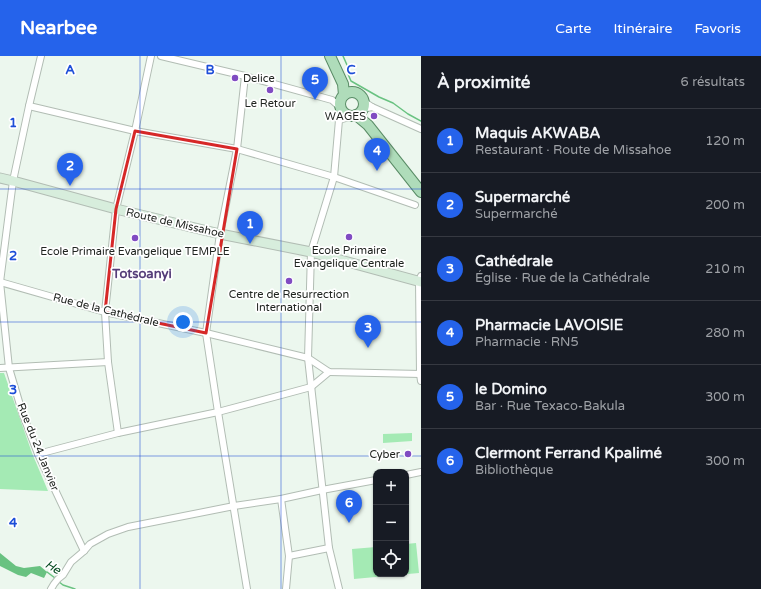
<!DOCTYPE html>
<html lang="fr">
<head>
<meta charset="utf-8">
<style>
	body { margin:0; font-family:"Varela Round",sans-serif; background:#20242c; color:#f1f3f6 }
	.controls { position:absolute; right:12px; bottom:12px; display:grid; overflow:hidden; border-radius:8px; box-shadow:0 1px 3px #0004 }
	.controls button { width:36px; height:36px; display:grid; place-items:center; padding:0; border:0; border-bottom:1px solid #363941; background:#171b24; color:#f1f3f6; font:20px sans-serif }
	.you { position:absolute; left:183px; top:266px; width:14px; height:14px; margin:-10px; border:3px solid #fff; border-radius:50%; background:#1a73e8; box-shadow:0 0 0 6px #1a73e833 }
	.badge { display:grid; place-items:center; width:26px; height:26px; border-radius:50%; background:#2563eb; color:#fff; font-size:13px; font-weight:700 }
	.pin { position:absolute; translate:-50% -33px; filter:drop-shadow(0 1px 2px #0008) }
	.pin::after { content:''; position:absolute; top:21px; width:14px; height:12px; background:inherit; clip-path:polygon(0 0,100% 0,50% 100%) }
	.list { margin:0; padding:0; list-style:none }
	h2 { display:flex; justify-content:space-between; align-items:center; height:52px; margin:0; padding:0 16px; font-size:17px }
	h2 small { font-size:13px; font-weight:400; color:#9ea1a6 }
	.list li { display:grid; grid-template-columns:26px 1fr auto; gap:12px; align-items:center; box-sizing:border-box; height:64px; padding:0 16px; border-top:1px solid #363941 }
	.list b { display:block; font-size:15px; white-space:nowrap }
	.list p { margin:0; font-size:13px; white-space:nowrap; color:#9ea1a6 }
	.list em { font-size:13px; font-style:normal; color:#9ea1a6 }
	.icon { flex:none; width:22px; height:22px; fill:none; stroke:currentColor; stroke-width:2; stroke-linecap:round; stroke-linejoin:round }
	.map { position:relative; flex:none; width:421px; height:533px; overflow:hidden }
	header { display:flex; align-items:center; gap:24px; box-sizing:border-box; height:56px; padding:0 20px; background:#2563eb; color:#fff }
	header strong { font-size:19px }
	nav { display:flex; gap:22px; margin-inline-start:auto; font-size:14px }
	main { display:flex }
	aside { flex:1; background:#171b24 }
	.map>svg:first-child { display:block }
	.green { fill:#a4eab4 }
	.water { fill:#69c281 }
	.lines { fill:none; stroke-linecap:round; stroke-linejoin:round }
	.stream { stroke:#69c281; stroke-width:1.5 }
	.minor-casing { stroke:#b2bdb4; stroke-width:8 }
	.secondary-casing { stroke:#b2bdb4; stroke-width:11 }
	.primary-casing { stroke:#5a8c66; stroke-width:12 }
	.minor { stroke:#fff; stroke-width:6 }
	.secondary { stroke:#d7eddc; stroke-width:9 }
	.primary { stroke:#afdcba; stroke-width:10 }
	.marked { fill:none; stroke:#d62828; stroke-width:3; stroke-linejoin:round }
	.grid { fill:none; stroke:#1d4ed8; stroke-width:1; stroke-opacity:0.55 }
	.poi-dot { fill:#804bc2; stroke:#fff; stroke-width:1.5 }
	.labels { text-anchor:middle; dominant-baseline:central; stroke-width:3.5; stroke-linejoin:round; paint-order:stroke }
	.poi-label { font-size:11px; fill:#202420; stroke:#fff }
	.street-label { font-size:11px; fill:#202420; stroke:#fff }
	.water-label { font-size:12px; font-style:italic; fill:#094e24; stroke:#fff }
	.quarter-label { font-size:13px; font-weight:bold; fill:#553d79; stroke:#fff }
	.grid-label { font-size:13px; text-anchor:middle; font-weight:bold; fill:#1d4ed8; stroke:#fff; stroke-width:3.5; stroke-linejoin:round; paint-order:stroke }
</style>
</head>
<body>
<header>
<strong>Nearbee</strong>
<nav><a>Carte</a><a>Itinéraire</a><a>Favoris</a></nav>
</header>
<main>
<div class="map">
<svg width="421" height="533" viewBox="0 0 421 533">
	<rect width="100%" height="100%" fill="#ecf7ee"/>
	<!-- green -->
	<g class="green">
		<polygon points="0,317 4,317 32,397 48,435 0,433"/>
		<polygon points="412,377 412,385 383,387 383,378"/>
		<polygon points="416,487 419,517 354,523 352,493 376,491 376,518 406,518 406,488"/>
	</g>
	<!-- water -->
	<polygon class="water" points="0,497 16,510 24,512 40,510 47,516 44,522 31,517 26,521 18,519 0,510"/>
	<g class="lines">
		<!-- stream -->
		<g class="stream">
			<polyline points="343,0 347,9 348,18 351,25 379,41 393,47 408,58 421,65"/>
			<polyline points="47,516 55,522"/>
			<polyline points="58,525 63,529 75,533"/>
		</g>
		<defs>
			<g id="minor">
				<polyline points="41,0 29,50 13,125 0,226 9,312 23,359 38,398 84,495"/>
				<polyline points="161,0 245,20 332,44 341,52"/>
				<polyline points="245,20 237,93 220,178 206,277 218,356 247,533"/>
				<polyline points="29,50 135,75 237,93 334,121 415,149"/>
				<polyline points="372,51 421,73"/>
				<polyline points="362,53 372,51 363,45"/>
				<polyline points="345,58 339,64 356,59"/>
				<polyline points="339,64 334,121 311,196 308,302 329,492 339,533"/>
				<polyline points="421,220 419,225 420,318 421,325"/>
				<polyline points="0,226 105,256 206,277 308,302 329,316 421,318"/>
				<polyline points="0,312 108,306"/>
				<polyline points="118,377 108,306 105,256 116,153 135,75 151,0"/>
				<polyline points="38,398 118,377 218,356 311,331 329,316"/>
				<polyline points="406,419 421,416"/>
				<polyline points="281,443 289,500 286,533"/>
				<polyline points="289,500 329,492"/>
				<polyline points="51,533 54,528 58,523 63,519 71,506 84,495 90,488 108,478 128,471 234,450 281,443 322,434 376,424"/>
			</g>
			<polyline id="secondary" points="0,122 13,125 116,153 220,178 311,196 421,226"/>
			<g id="primary">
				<polyline points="330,0 343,28 344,39"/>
				<circle cx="352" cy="48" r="12"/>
				<polyline points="356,59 368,69 421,136"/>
			</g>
		</defs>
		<!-- minor casing -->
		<use href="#minor" class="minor-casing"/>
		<!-- secondary casing -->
		<use href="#secondary" class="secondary-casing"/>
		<!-- primary casing -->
		<use href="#primary" class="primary-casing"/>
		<!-- minor -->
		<use href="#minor" class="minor"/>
		<!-- secondary -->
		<use href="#secondary" class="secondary"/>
		<!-- primary -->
		<use href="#primary" class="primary"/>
	</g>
	<!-- marked area -->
	<path class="marked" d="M135 75 237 93 206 277 105 256 116 153Z"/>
	<!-- grid -->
	<path class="grid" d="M140 0V533M281 0V533M0 133H421M0 266H421M0 400H421"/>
	<!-- markers -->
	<g class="poi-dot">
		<circle cx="235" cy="22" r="4"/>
		<circle cx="270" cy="34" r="4"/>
		<circle cx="374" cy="60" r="4"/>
		<circle cx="349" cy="181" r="4"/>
		<circle cx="135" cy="182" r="4"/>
		<circle cx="289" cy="225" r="4"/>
		<circle cx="408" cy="398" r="4"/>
	</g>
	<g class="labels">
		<!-- poi labels -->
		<g class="poi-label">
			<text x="243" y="22" text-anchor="start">Delice</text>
			<text x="270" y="47">Le Retour</text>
			<text x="366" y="60" text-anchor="end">WAGES</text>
			<text x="349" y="194">Ecole Primaire<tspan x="349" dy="13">Evangelique Centrale</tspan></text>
			<text x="135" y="195">Ecole Primaire Evangelique TEMPLE</text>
			<text x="289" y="238">Centre de Resurrection<tspan x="289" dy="13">International</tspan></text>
			<text x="400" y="398" text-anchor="end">Cyber</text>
		</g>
		<!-- street labels -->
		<g class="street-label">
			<text transform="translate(175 167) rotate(13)">Route de Missahoe</text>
			<text transform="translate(106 254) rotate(14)">Rue de la Cathédrale</text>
			<text transform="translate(38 391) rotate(68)">Rue du 24 Janvier</text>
		</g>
		<!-- water labels -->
		<g class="water-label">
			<text transform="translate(53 511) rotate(31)">He</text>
		</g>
		<!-- quarter labels -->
		<g class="quarter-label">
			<text x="142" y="218">Totsoanyi</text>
		</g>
	</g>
	<g class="grid-label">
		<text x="70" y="18">A</text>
		<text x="210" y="18">B</text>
		<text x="351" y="18">C</text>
		<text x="13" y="71">1</text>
		<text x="13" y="204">2</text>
		<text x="13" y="338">3</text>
		<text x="13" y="471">4</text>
	</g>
</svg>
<div class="controls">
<button>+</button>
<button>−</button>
<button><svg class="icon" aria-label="locate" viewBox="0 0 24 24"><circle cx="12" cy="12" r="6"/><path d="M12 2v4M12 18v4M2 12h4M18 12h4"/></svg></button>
</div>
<div class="you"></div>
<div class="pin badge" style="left:250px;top:188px">1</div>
<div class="pin badge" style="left:70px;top:130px">2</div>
<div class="pin badge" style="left:368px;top:292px">3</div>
<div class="pin badge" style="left:377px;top:115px">4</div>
<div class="pin badge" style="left:315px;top:44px">5</div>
<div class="pin badge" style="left:349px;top:467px">6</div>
</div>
<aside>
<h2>À proximité<small>6 résultats</small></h2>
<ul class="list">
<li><span class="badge">1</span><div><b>Maquis AKWABA</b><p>Restaurant · Route de Missahoe</p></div><em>120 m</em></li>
<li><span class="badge">2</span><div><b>Supermarché</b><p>Supermarché</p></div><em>200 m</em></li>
<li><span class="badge">3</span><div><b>Cathédrale</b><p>Église · Rue de la Cathédrale</p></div><em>210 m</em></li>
<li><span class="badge">4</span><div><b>Pharmacie LAVOISIE</b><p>Pharmacie · RN5</p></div><em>280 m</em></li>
<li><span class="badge">5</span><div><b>le Domino</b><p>Bar · Rue Texaco-Bakula</p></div><em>300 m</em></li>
<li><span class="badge">6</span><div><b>Clermont Ferrand Kpalimé</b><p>Bibliothèque</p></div><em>300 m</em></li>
</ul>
</aside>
</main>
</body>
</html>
